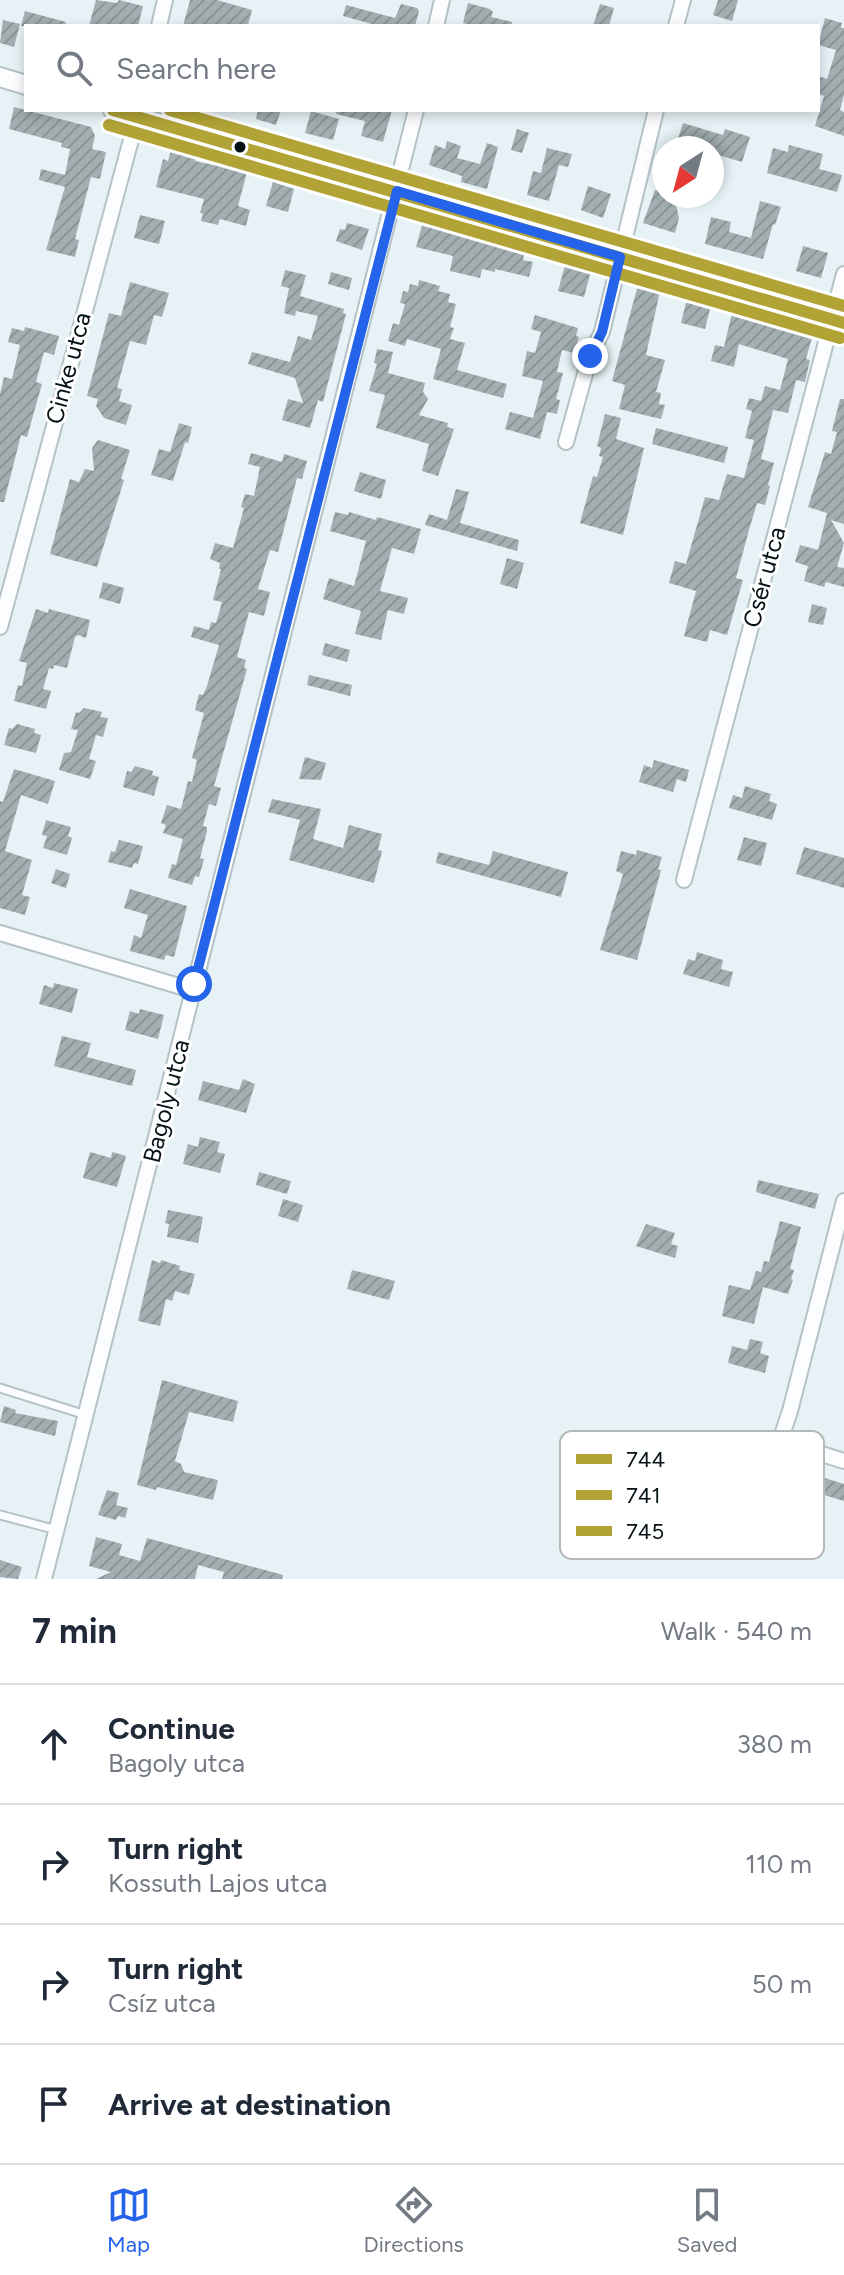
<!DOCTYPE html>
<html lang="en">
<head>
<meta charset="utf-8">
<style>
	body { margin:0; font-family:Figtree,sans-serif; background:#f2f2f3; color:#1f2937 }
	.compass { position:absolute; left:652px; top:136px; width:72px; height:72px; border-radius:50%; background:#fff; box-shadow:0 4px 12px #0003; rotate:216deg }
	.stop { position:absolute; width:24px; height:24px; margin:-18px; border:6px solid #2563eb; border-radius:50%; background:#fff }
	.stop.end { background:#2563eb; border-color:#fff; box-shadow:0 2px 8px #0008 }
	.list { margin:0; padding:0; list-style:none }
	h2 { display:flex; justify-content:space-between; align-items:center; height:104px; margin:0; padding:0 32px; font-size:34px }
	h2 small { font-size:26px; font-weight:400; color:#747a83 }
	.list li { display:grid; grid-template-columns:52px 1fr auto; gap:24px; align-items:center; box-sizing:border-box; height:120px; padding:0 32px; border-top:2px solid #e0e1e3 }
	.list b { display:block; font-size:30px; white-space:nowrap }
	.list p { margin:0; font-size:26px; white-space:nowrap; color:#747a83 }
	.list em { font-size:26px; font-style:normal; color:#747a83 }
	.icon { flex:none; width:44px; height:44px; fill:none; stroke:currentColor; stroke-width:2; stroke-linecap:round; stroke-linejoin:round }
	.map { position:relative; flex:none; width:844px; height:1579px; overflow:hidden }
	.search { position:absolute; background:#fff; box-shadow:0 4px 12px #0003; left:24px; right:24px; top:24px; height:88px; display:flex; align-items:center; gap:20px; box-sizing:border-box; padding:0 28px; border-radius:0px; color:#747a83; font-size:30px }
	.sheet { height:584px; background:#fff }
	nav { display:flex; justify-content:space-around; align-items:center; box-sizing:border-box; height:112px; border-top:2px solid #e0e1e3; background:#fff; font-size:22px; color:#747a83 }
	nav a { display:grid; justify-items:center; gap:4px }
	nav .on { color:#2563eb }
	.map>svg:first-child { display:block }
	.building { fill:url(#building-hatch) }
	.lines { fill:none; stroke-linecap:round; stroke-linejoin:round }
	.lane-casing { stroke:#b5c2c6; stroke-width:11 }
	.street-casing { stroke:#b5c2c6; stroke-width:18 }
	.secondary-casing { stroke:#b5c2c6; stroke-width:22 }
	.lane { stroke:#fbfdfe; stroke-width:7 }
	.street { stroke:#fbfdfe; stroke-width:14 }
	.secondary { stroke:#fbfdfe; stroke-width:18 }
	.bus-1-casing { stroke:#fff; stroke-width:18 }
	.bus-2-casing { stroke:#fff; stroke-width:18 }
	.bus-3-casing { stroke:#fff; stroke-width:18 }
	.bus-1 { stroke:#b1a335; stroke-width:12 }
	.bus-2 { stroke:#b1a335; stroke-width:12 }
	.bus-3 { stroke:#b1a335; stroke-width:12 }
	.route { stroke:#2563eb; stroke-width:10 }
	.bus-dot { fill:#041115; stroke:#fff; stroke-width:3 }
	.labels { text-anchor:middle; dominant-baseline:central; stroke-width:6; stroke-linejoin:round; paint-order:stroke }
	.street-label { font-size:24px; fill:#041115; stroke:#fff }
	.key { fill:#fff; stroke:#b4b8b9; stroke-width:2 }
	.key-label { font-size:22px; fill:#041115 }
</style>
</head>
<body>
<div class="map">
<svg width="844" height="1579" viewBox="0 0 844 1579">
	<defs>
		<pattern id="building-hatch" width="6" height="6" patternUnits="userSpaceOnUse" patternTransform="scale(2)"><rect width="6" height="6" fill="#a2aeb2"/><path d="M-1 1l2-2M0 6l6-6M5 7l2-2" fill="none" stroke="#8a9598"/></pattern>
	</defs>
	<rect width="100%" height="100%" fill="#e6f2f6"/>
	<!-- building -->
	<g class="building">
		<polygon points="96,0 117,3 119,0 143,6 138,26 89,26"/>
		<polygon points="190,0 217,0 252,10 248,25 183,26"/>
		<polygon points="718,0 738,0 732,21 713,15"/>
		<polygon points="468,3 490,9 493,12 491,17 512,22 512,26 475,26 463,23"/>
		<polygon points="401,4 417,8 419,11 415,26 379,26 343,16 346,5 395,18"/>
		<polygon points="600,4 614,8 609,26 593,26"/>
		<polygon points="25,11 66,22 65,26 21,26"/>
		<polygon points="825,18 842,23 841,28 844,28 844,95 840,110 844,112 844,136 815,126 824,96 818,94 818,76 827,79 836,50 818,45"/>
		<polygon points="3,20 20,24 14,47 0,43"/>
		<polygon points="14,107 91,127 95,136 92,149 106,152 100,179 91,177 75,239 79,240 75,257 46,250 65,187 39,180 41,169 65,175 70,149 61,147 62,143 9,129"/>
		<polygon points="258,110 281,110 276,125 256,119"/>
		<polygon points="337,110 392,110 383,142 361,136 365,121 336,114"/>
		<polygon points="311,111 339,119 333,140 305,133"/>
		<polygon points="683,123 723,135 725,129 750,137 742,162 712,153 712,148 696,148 677,142"/>
		<polygon points="517,129 529,133 522,153 511,150"/>
		<polygon points="447,141 461,146 457,158 480,164 487,143 498,147 487,189 461,182 462,176 429,165 435,145 445,149"/>
		<polygon points="789,145 823,154 819,169 842,175 837,192 767,173 773,148 788,152"/>
		<polygon points="547,148 572,154 568,167 559,165 549,201 527,195 533,171 541,173"/>
		<polygon points="171,150 197,156 195,161 247,172 238,206 250,210 246,226 220,219 218,225 201,221 203,214 200,213 204,199 156,187 163,159 168,161"/>
		<polygon points="273,182 294,189 288,212 266,206"/>
		<polygon points="588,186 611,194 603,218 581,210"/>
		<polygon points="655,190 664,192 664,196 669,196 676,205 679,218 675,233 643,223"/>
		<polygon points="760,201 781,207 775,225 773,224 763,259 705,244 711,217 731,222 729,232 751,238"/>
		<polygon points="140,215 165,221 159,244 134,238"/>
		<polygon points="423,222 486,239 485,242 525,250 523,260 533,262 529,277 495,269 495,272 482,269 480,278 450,271 453,256 416,247"/>
		<polygon points="347,223 369,229 362,250 336,241 340,229 345,230"/>
		<polygon points="803,246 828,253 821,278 796,271"/>
		<polygon points="565,265 591,271 584,297 558,291"/>
		<polygon points="285,270 306,275 300,296 344,309 343,313 346,314 323,402 318,400 310,428 282,420 288,399 303,403 295,378 248,364 252,352 290,362 298,336 311,340 318,316 296,311 295,316 284,313 289,288 281,286"/>
		<polygon points="331,272 352,278 349,290 328,284"/>
		<polygon points="419,280 440,286 438,291 450,294 448,302 456,304 450,327 454,328 450,339 465,343 457,370 507,384 503,398 433,379 441,349 407,339 405,346 388,341 393,323 399,325 405,304 400,303 403,291 408,292 410,284 418,286"/>
		<polygon points="130,282 169,293 162,317 154,315 146,345 130,341 117,388 122,389 119,401 132,405 126,425 104,418 96,406 98,399 87,396 109,313 121,316"/>
		<polygon points="638,285 660,291 646,355 665,360 656,392 661,393 659,404 665,405 661,419 619,409 625,385 612,381"/>
		<polygon points="687,299 711,305 705,329 681,323"/>
		<polygon points="732,313 813,334 806,359 810,360 805,382 796,380 788,413 773,410 761,459 774,463 768,485 770,486 765,505 757,503 749,530 736,578 743,580 727,635 710,630 707,642 684,636 696,591 669,583 675,561 686,564 705,497 719,500 727,474 744,478 754,440 745,438 752,411 746,409 749,398 761,401 765,386 780,390 788,359 739,344 734,367 711,361 715,345 724,347"/>
		<polygon points="535,315 578,328 576,336 579,337 574,353 562,350 557,372 563,373 556,399 560,400 557,414 547,412 540,439 505,429 510,412 533,418 543,381 522,376 527,351 535,353 541,332 531,329"/>
		<polygon points="25,327 59,336 54,355 44,352 36,382 42,384 27,437 21,435 4,502 0,502 0,394 4,377 12,379 20,345 8,342 12,328 24,331"/>
		<polygon points="377,349 393,352 388,373 425,383 423,392 428,399 419,415 448,423 447,427 454,429 438,476 422,471 429,444 376,428 385,395 369,391 377,364 374,363"/>
		<polygon points="840,399 844,399 844,524 831,520 844,543 837,567 844,568 844,587 826,582 824,587 804,581 808,566 795,562 800,545 818,550 827,513 808,507 825,452 831,454 837,432 832,431"/>
		<polygon points="605,414 621,418 616,439 644,448 623,535 580,523 593,476 597,477 603,457 599,456 601,448 597,446"/>
		<polygon points="179,423 192,427 188,443 185,442 173,481 151,475 159,449 170,452"/>
		<polygon points="656,428 728,447 724,463 652,444"/>
		<polygon points="98,440 130,450 121,479 124,480 97,567 50,554 70,479 79,482 85,469 94,471 92,448"/>
		<polygon points="251,453 282,462 284,454 307,461 302,479 297,478 278,552 270,550 258,589 270,592 264,616 249,612 237,657 246,660 244,668 247,669 214,786 221,788 216,806 209,804 203,826 207,827 207,831 200,858 204,859 199,877 195,876 192,885 168,878 172,864 176,865 183,839 163,833 166,825 161,823 167,805 181,809 188,781 192,782 197,760 192,758 204,713 195,710 199,694 203,695 207,686 219,645 191,637 194,626 209,630 211,622 216,623 222,602 213,600 221,569 219,569 220,563 210,559 215,543 233,548 244,508 241,507 245,494 254,496 260,467 248,464"/>
		<polygon points="360,472 386,480 381,499 354,491"/>
		<polygon points="456,489 469,492 460,523 519,540 517,551 425,525 429,514 447,520"/>
		<polygon points="335,512 348,515 349,512 376,520 377,517 421,529 414,554 392,548 380,591 408,598 404,614 388,610 381,640 355,634 361,611 323,599 329,578 354,586 366,541 330,531"/>
		<polygon points="507,558 524,563 517,589 500,584"/>
		<polygon points="103,582 124,588 120,604 99,598"/>
		<polygon points="812,604 827,608 823,625 808,622"/>
		<polygon points="36,609 48,613 49,609 90,620 86,638 78,635 75,637 67,668 54,665 53,669 49,668 43,689 51,691 46,709 14,701 18,685 22,686 27,663 19,661"/>
		<polygon points="325,643 350,650 347,662 322,655"/>
		<polygon points="309,675 352,685 350,696 307,685"/>
		<polygon points="84,708 102,712 100,717 108,718 103,737 96,735 89,759 96,761 90,779 59,770 64,753 71,752 78,730 71,729 76,712 79,713"/>
		<polygon points="17,724 35,729 34,733 41,735 36,753 4,745 9,728 12,729"/>
		<polygon points="305,757 326,763 321,780 299,779"/>
		<polygon points="654,760 689,770 686,782 677,779 673,792 639,782 644,765 652,768"/>
		<polygon points="135,766 153,771 152,775 159,777 154,796 123,787 127,771 131,772"/>
		<polygon points="14,769 55,781 48,804 21,795 5,851 32,860 22,895 30,897 25,915 0,908 0,801 3,802"/>
		<polygon points="745,786 771,794 769,801 777,804 772,820 729,808 733,795 742,798"/>
		<polygon points="272,799 321,809 313,839 343,848 349,825 382,834 378,850 382,851 374,883 289,860 300,820 268,812"/>
		<polygon points="46,820 71,827 68,836 72,838 67,855 43,848 47,836 42,835"/>
		<polygon points="744,837 767,843 761,866 737,860"/>
		<polygon points="119,840 143,846 138,864 134,863 132,868 108,862 111,851 115,852"/>
		<polygon points="804,847 844,858 844,888 796,874"/>
		<polygon points="637,850 662,857 658,869 661,870 637,960 600,950 623,874 616,871 621,851 636,855"/>
		<polygon points="493,851 568,872 561,897 436,863 438,852 489,865"/>
		<polygon points="56,869 70,874 66,888 51,883"/>
		<polygon points="130,889 187,906 174,957 166,955 164,960 130,951 134,935 141,938 148,915 124,908"/>
		<polygon points="697,952 723,960 721,969 733,972 729,987 683,974 688,959 695,961"/>
		<polygon points="54,983 78,989 72,1013 39,1004 44,985 53,988"/>
		<polygon points="140,1009 164,1015 158,1039 125,1030 130,1011 139,1014"/>
		<polygon points="62,1036 91,1043 87,1057 136,1070 132,1086 54,1066"/>
		<polygon points="243,1079 255,1084 246,1113 198,1100 203,1081 239,1090"/>
		<polygon points="200,1137 220,1142 217,1152 225,1154 220,1173 183,1164 188,1144 198,1147"/>
		<polygon points="90,1152 111,1158 112,1152 126,1156 117,1187 83,1178"/>
		<polygon points="259,1172 291,1181 287,1194 256,1185"/>
		<polygon points="758,1180 819,1194 815,1209 756,1192"/>
		<polygon points="283,1199 303,1205 298,1222 278,1216"/>
		<polygon points="168,1210 203,1217 198,1243 167,1237 169,1224 165,1223"/>
		<polygon points="780,1221 801,1227 790,1269 794,1270 791,1279 793,1280 788,1294 763,1287 754,1324 722,1316 729,1285 750,1290 756,1271 761,1272 764,1261 769,1262"/>
		<polygon points="646,1224 675,1233 671,1244 678,1246 675,1258 636,1246"/>
		<polygon points="152,1260 160,1263 161,1260 180,1266 179,1270 195,1274 189,1295 175,1291 172,1301 166,1299 160,1326 138,1321"/>
		<polygon points="352,1270 395,1281 389,1300 347,1289"/>
		<polygon points="750,1339 763,1342 760,1353 769,1356 765,1373 728,1363 732,1346 747,1350"/>
		<polygon points="162,1380 238,1401 233,1422 189,1412 175,1461 181,1464 184,1472 218,1480 213,1500 157,1487 156,1490 137,1485"/>
		<polygon points="4,1406 16,1410 15,1413 58,1421 55,1436 0,1422"/>
		<polygon points="825,1478 844,1484 844,1501 821,1494"/>
		<polygon points="107,1490 119,1493 116,1505 128,1508 125,1518 118,1516 116,1520 98,1515"/>
		<polygon points="96,1537 122,1544 119,1555 140,1561 147,1538 283,1575 282,1579 222,1579 224,1572 198,1565 195,1579 96,1579 111,1572 89,1566"/>
		<polygon points="0,1560 22,1567 18,1579 0,1577"/>
	</g>
	<g class="lines">
		<defs>
			<g id="lane">
				<polyline points="0,1388 86,1415"/>
				<polyline points="0,1515 57,1530"/>
			</g>
			<g id="street">
				<polyline points="159,26 165,0"/>
				<polyline points="436,26 442,0"/>
				<polyline points="676,26 683,0"/>
				<polyline points="566,442 590,356 602,332 656,110"/>
				<polyline points="0,627 139,110"/>
				<polyline points="684,880 844,274"/>
				<polyline points="0,933 192,990"/>
				<polyline points="844,1201 790,1411 780,1441 844,1461"/>
				<polyline points="44,1579 416,110"/>
			</g>
			<g id="secondary">
				<polyline points="0,77 26,85"/>
				<polyline points="113,110 844,323"/>
			</g>
		</defs>
		<!-- lane casing -->
		<use href="#lane" class="lane-casing"/>
		<!-- street casing -->
		<use href="#street" class="street-casing"/>
		<!-- secondary casing -->
		<use href="#secondary" class="secondary-casing"/>
		<!-- lane -->
		<use href="#lane" class="lane"/>
		<!-- street -->
		<use href="#street" class="street"/>
		<!-- secondary -->
		<use href="#secondary" class="secondary"/>
		<defs>
			<polyline id="bus-1" points="113,110 844,323"/>
			<polyline id="bus-2" points="109,125 840,338"/>
			<polyline id="bus-3" points="170,110 844,306"/>
		</defs>
		<!-- bus-1 casing -->
		<use href="#bus-1" class="bus-1-casing"/>
		<!-- bus-2 casing -->
		<use href="#bus-2" class="bus-2-casing"/>
		<!-- bus-3 casing -->
		<use href="#bus-3" class="bus-3-casing"/>
		<!-- bus-1 -->
		<use href="#bus-1" class="bus-1"/>
		<!-- bus-2 -->
		<use href="#bus-2" class="bus-2"/>
		<!-- bus-3 -->
		<use href="#bus-3" class="bus-3"/>
	</g>
	<g class="lines">
		<!-- route -->
		<polyline class="route" points="194,984 397,191 620,257 602,332 590,356"/>
	</g>
	<!-- markers -->
	<circle class="bus-dot" cx="240" cy="147" r="7"/>
	<g class="labels">
		<!-- street labels -->
		<g class="street-label">
			<text transform="translate(68 368) rotate(-75)">Cinke utca</text>
			<text transform="translate(764 577) rotate(-75)">Csér utca</text>
			<text transform="translate(166 1101) rotate(-76)">Bagoly utca</text>
		</g>
	</g>
	<!-- legend -->
	<rect x="560" y="1431" width="264" height="128" rx="12" class="key"/>
	<rect x="576" y="1454" width="36" height="10" fill="#b1a335"/>
	<rect x="576" y="1490" width="36" height="10" fill="#b1a335"/>
	<rect x="576" y="1526" width="36" height="10" fill="#b1a335"/>
	<g class="key-label">
		<text x="626" y="1467">744</text>
		<text x="626" y="1503">741</text>
		<text x="626" y="1539">745</text>
	</g>
</svg>
<svg class="compass" viewBox="-18 -18 36 36"><path d="M0-13l5 13h-10z" fill="#e53935"/><path d="M0 13l5-13h-10z" fill="#747a83"/></svg>
<div class="stop" style="left:194px;top:984px"></div>
<div class="stop end" style="left:590px;top:356px"></div>
<div class="search"><svg class="icon" aria-label="search" viewBox="0 0 24 24"><circle cx="10" cy="10" r="6"/><path d="M15 15l6 6"/></svg>Search here</div>
</div>
<section class="sheet">
<h2>7 min<small>Walk · 540 m</small></h2>
<ul class="list">
<li><svg class="icon" aria-label="ahead" viewBox="0 0 24 24"><path d="M12 20V5M6 11l6-6 6 6"/></svg><div><b>Continue</b><p>Bagoly utca</p></div><em>380 m</em></li>
<li><svg class="icon" aria-label="right" viewBox="0 0 24 24"><path d="M7 20v-9h11M14 6l5 5-5 5"/></svg><div><b>Turn right</b><p>Kossuth Lajos utca</p></div><em>110 m</em></li>
<li><svg class="icon" aria-label="right" viewBox="0 0 24 24"><path d="M7 20v-9h11M14 6l5 5-5 5"/></svg><div><b>Turn right</b><p>Csíz utca</p></div><em>50 m</em></li>
<li><svg class="icon" aria-label="arrive" viewBox="0 0 24 24"><path d="M6 21V4h12l-3 4 3 4H6"/></svg><div><b>Arrive at destination</b></div></li>
</ul>
</section>
<nav>
<a class="on"><svg class="icon" aria-label="map" viewBox="0 0 24 24"><path d="M3 6l6-2 6 2 6-2v14l-6 2-6-2-6 2zM9 4v14M15 6v14"/></svg>Map</a>
<a><svg class="icon" aria-label="directions" viewBox="0 0 24 24"><path d="M12 3l9 9-9 9-9-9zM9 14v-3h6M13 9l2 2-2 2"/></svg>Directions</a>
<a><svg class="icon" aria-label="saved" viewBox="0 0 24 24"><path d="M7 4h10v16l-5-4-5 4z"/></svg>Saved</a>
</nav>
</body>
</html>
